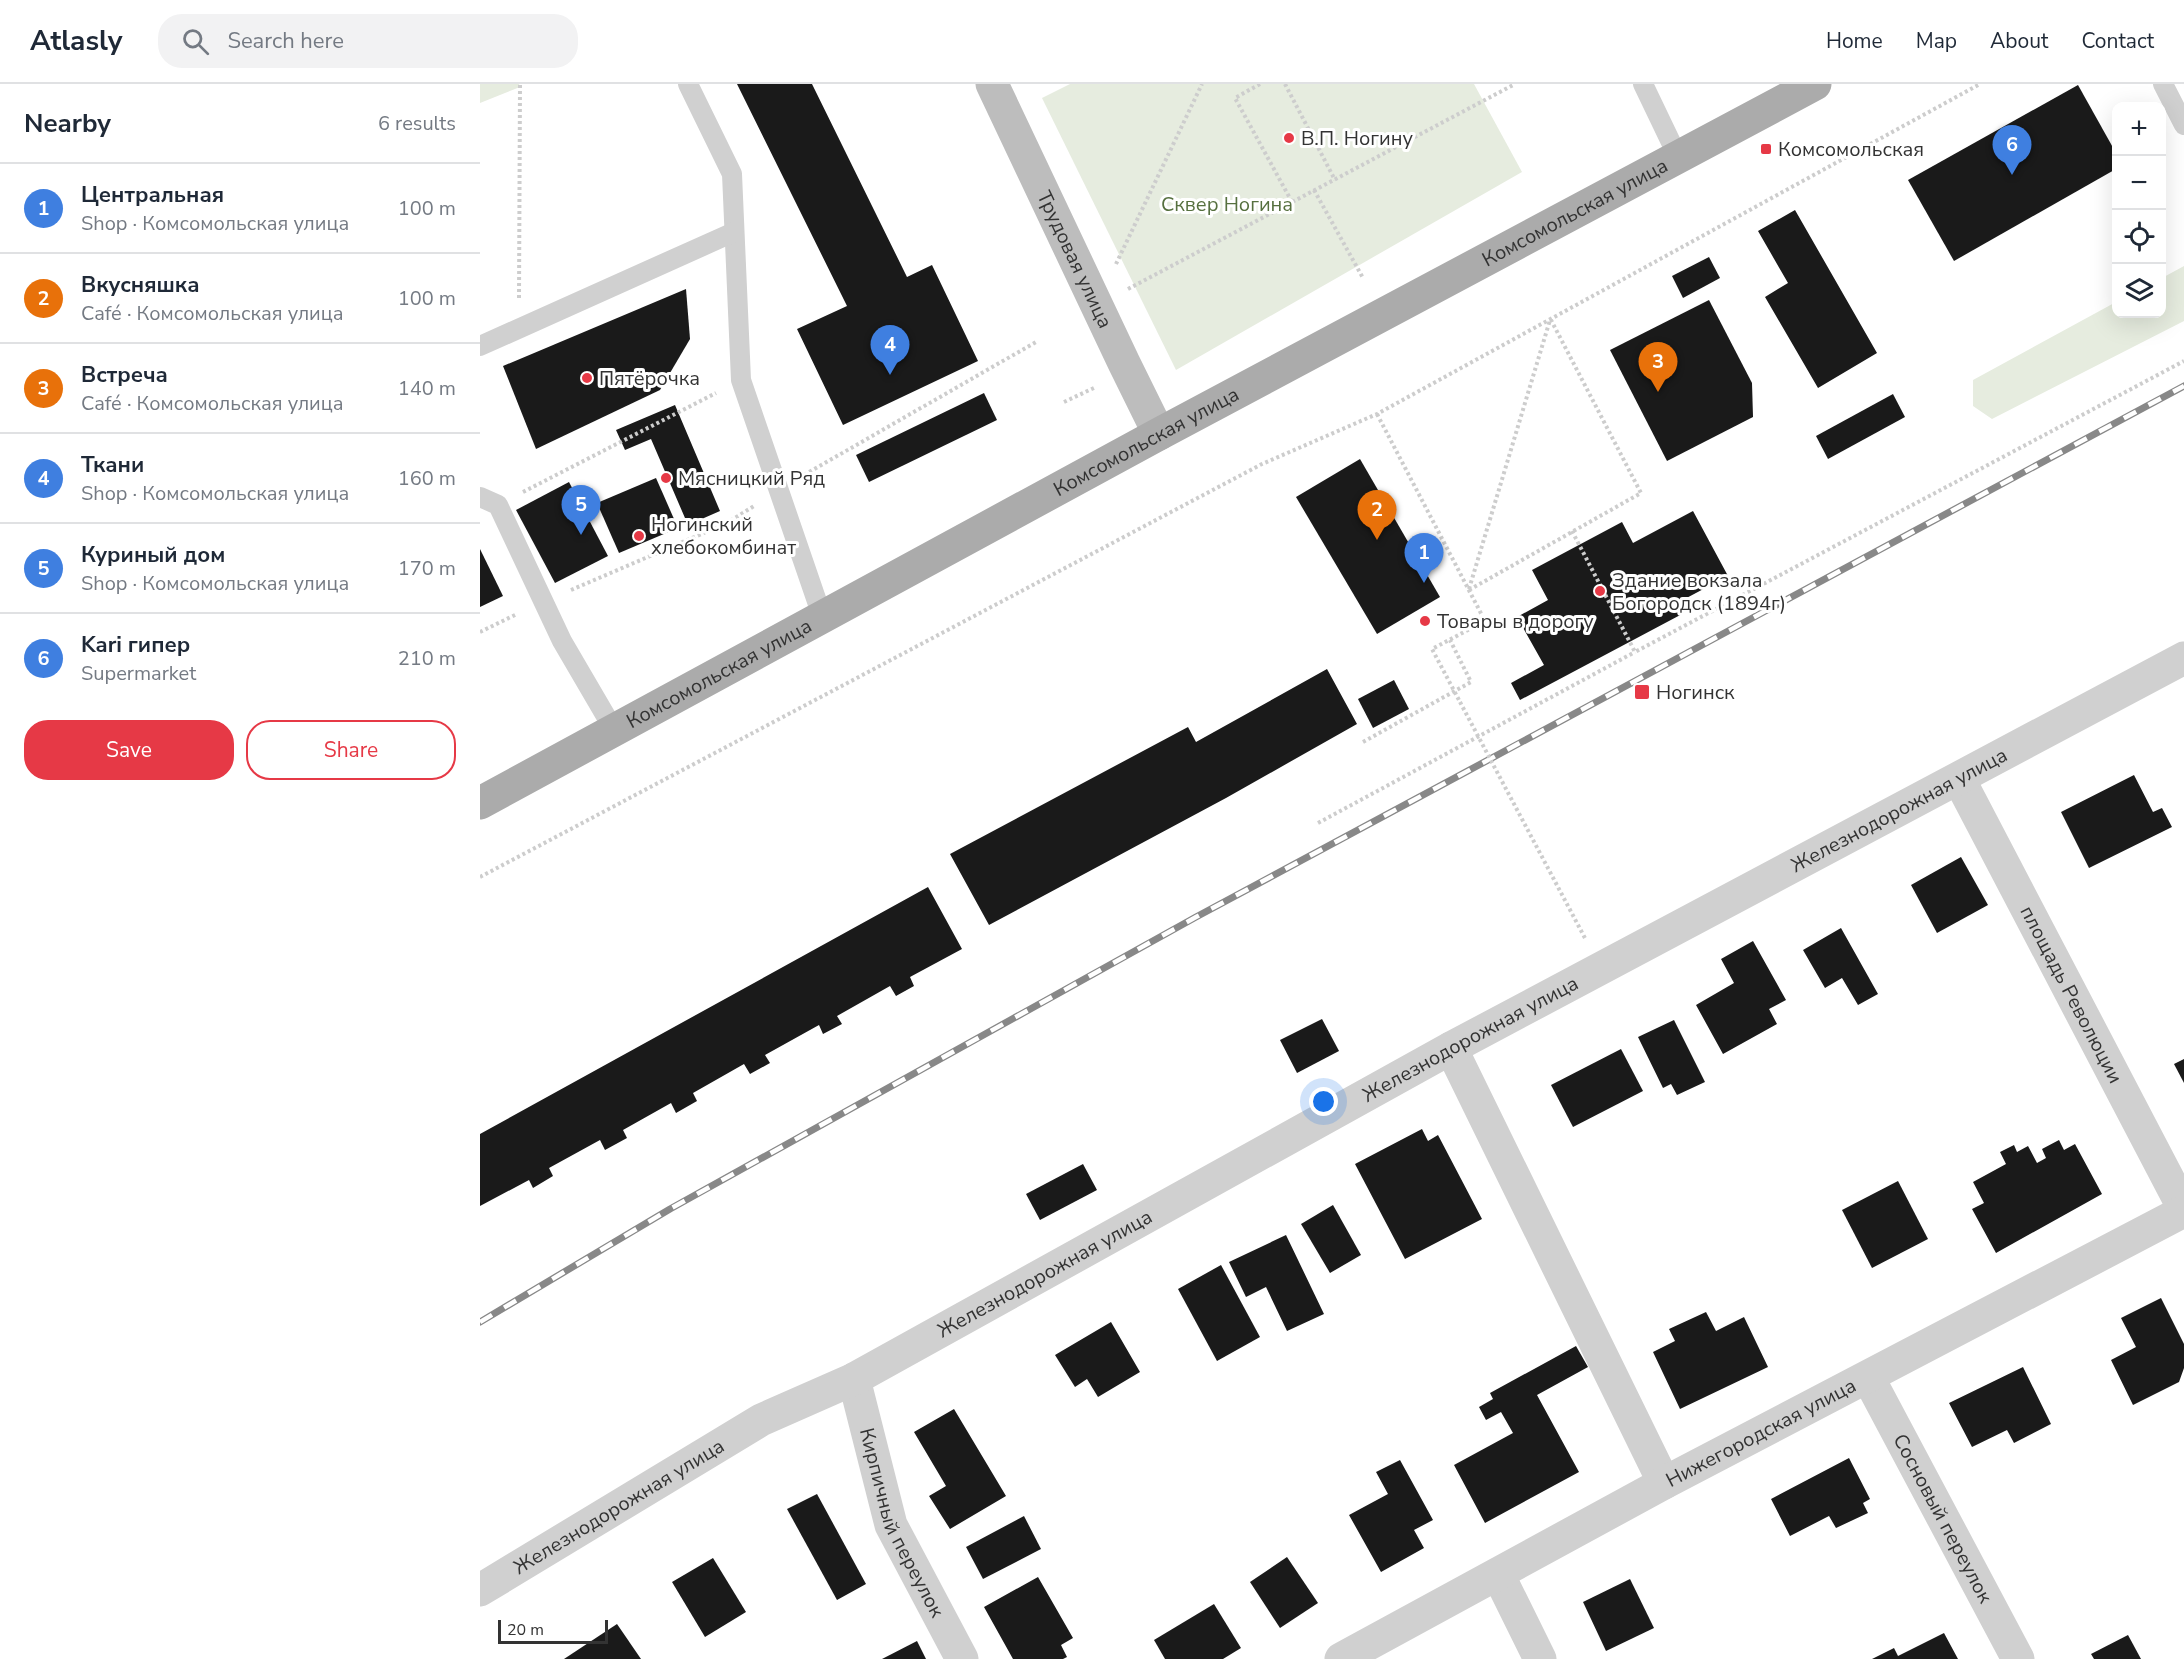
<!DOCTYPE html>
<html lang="en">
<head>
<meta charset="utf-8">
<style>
	body { margin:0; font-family:"Nunito Sans",sans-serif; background:#f2f2f3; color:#1f2937 }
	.controls { position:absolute; right:18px; top:18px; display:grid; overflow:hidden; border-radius:12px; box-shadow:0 6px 24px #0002 }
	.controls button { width:54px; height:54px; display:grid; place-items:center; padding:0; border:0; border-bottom:2px solid #e0e1e3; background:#fff; color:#1f2937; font:30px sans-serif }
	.scale { position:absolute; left:18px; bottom:15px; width:110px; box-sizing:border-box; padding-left:6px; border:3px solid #333; border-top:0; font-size:16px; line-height:21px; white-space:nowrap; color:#333; -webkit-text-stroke:4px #fff; paint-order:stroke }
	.you { position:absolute; left:844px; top:1018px; width:21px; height:21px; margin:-15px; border:4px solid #fff; border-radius:50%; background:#1a73e8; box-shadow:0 0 0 9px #1a73e833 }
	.badge { display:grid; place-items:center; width:39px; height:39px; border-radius:50%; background:#e63946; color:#fff; font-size:20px; font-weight:700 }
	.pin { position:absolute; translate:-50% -50px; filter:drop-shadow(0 2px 3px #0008) }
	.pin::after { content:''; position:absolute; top:32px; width:21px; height:18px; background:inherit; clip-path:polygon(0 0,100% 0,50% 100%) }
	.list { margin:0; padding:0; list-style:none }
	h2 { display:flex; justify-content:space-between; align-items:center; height:78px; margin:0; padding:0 24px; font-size:26px }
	h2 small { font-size:20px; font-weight:400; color:#747a83 }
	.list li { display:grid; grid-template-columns:39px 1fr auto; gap:18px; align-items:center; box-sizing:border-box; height:90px; padding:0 24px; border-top:2px solid #e0e1e3 }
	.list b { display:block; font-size:22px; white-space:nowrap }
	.list p { margin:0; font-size:20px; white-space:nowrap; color:#747a83 }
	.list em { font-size:20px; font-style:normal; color:#747a83 }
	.actions { display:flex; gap:12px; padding:18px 24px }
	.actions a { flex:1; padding:14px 0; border:2px solid #e63946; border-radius:24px; text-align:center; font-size:21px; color:#e63946 }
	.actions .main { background:#e63946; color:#fff }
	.icon { flex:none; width:33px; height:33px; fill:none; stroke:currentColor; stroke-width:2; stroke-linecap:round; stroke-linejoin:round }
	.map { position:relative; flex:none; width:1704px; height:1575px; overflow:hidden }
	header { display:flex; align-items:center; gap:36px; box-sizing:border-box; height:84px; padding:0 30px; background:#fff; border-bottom:2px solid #e0e1e3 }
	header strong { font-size:28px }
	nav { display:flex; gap:33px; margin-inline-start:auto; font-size:21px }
	.search { width:420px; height:54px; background:#f2f2f3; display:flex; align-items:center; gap:15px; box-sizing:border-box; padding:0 21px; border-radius:24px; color:#747a83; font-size:22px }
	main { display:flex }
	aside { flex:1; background:#fff }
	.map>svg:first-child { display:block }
	.green { fill:#e6ecdf }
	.building { fill:#1a1a1a }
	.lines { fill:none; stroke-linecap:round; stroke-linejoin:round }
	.path { stroke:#cdcdcd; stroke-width:4; stroke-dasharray:3 3; stroke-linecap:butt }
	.lane { stroke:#d0d0d0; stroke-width:20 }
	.street { stroke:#d0d0d0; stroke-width:33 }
	.secondary { stroke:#bdbdbd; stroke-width:33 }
	.primary { stroke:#ababab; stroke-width:33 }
	.rail-casing { stroke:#888; stroke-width:7 }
	.rail { stroke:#fff; stroke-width:4.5; stroke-dasharray:14; stroke-linecap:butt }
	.path-bridge { stroke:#cdcdcd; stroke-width:4; stroke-dasharray:3 3; stroke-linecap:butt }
	.poi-dot { fill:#e63946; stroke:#fff; stroke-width:2 }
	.labels { text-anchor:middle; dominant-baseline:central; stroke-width:6; stroke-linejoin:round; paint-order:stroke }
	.poi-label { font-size:20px; fill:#333; stroke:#fff; text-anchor:start }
	.park-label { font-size:20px; fill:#56703f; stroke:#fff }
	.street-label { font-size:20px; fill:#333; stroke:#fff }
</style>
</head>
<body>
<header>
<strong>Atlasly</strong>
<div class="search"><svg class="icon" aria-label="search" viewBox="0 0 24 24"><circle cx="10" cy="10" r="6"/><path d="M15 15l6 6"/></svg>Search here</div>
<nav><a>Home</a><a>Map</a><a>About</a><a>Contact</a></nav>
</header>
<main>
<aside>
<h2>Nearby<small>6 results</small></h2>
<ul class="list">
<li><span class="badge" style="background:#3f7fe0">1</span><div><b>Центральная</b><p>Shop · Комсомольская улица</p></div><em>100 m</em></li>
<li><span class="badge" style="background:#e8710a">2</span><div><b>Вкусняшка</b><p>Café · Комсомольская улица</p></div><em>100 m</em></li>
<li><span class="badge" style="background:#e8710a">3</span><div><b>Встреча</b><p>Café · Комсомольская улица</p></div><em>140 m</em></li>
<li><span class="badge" style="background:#3f7fe0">4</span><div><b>Ткани</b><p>Shop · Комсомольская улица</p></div><em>160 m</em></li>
<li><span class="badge" style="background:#3f7fe0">5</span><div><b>Куриный дом</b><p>Shop · Комсомольская улица</p></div><em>170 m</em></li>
<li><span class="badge" style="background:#3f7fe0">6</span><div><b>Kari гипер</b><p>Supermarket</p></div><em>210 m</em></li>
</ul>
<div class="actions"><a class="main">Save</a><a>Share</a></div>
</aside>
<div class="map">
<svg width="1704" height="1575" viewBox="0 0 1704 1575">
	<rect width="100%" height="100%" fill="#fff"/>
	<!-- green -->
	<g class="green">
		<polygon points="0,0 39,0 40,3 0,19"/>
		<polygon points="590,0 994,0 1042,88 696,286 562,14"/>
		<polygon points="1704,182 1704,237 1512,335 1493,322 1493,296 1636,218 1636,230 1682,230 1682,194"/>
	</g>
	<!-- building -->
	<g class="building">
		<polygon points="257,0 332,0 427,193 452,181 498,277 363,341 317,245 367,222"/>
		<polygon points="1598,1 1636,69 1636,85 1474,177 1428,96"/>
		<polygon points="1315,126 1397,269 1338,304 1285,213 1308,199 1278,147"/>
		<polygon points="1229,173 1240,194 1203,214 1192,192"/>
		<polygon points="206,205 210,255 180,306 56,365 23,282"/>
		<polygon points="1229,216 1272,299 1273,333 1187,377 1130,266"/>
		<polygon points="504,309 517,336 389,398 376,371"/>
		<polygon points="1413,310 1425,333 1348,375 1336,352"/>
		<polygon points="195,321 240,427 208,441 171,355 145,366 136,346"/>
		<polygon points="880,375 960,513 897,550 816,413"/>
		<polygon points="176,394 198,444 139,469 117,419"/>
		<polygon points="89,398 128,472 75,499 36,426"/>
		<polygon points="1213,427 1248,492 1199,518 1204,529 1040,616 1031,599 1064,581 1037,533 1068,516 1052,486 1142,438 1153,459"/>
		<polygon points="0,465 23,512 0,523"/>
		<polygon points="847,585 877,640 746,714 509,841 470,770 708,643 716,658"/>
		<polygon points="914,596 929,625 893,644 878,615"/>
		<polygon points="1654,691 1673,728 1682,724 1692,743 1609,784 1581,728"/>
		<polygon points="1481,773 1508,821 1457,849 1431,801"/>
		<polygon points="448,803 482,865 430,893 434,902 416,912 410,902 357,932 362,940 343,950 339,941 285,971 290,979 270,990 264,980 213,1009 217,1017 196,1029 191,1019 143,1046 147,1054 125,1066 120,1056 69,1084 73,1092 53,1104 49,1096 0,1122 0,1050"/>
		<polygon points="1361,844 1398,910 1378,921 1362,894 1345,904 1323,866"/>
		<polygon points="1273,857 1306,916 1289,925 1297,940 1243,970 1216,921 1254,899 1241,875"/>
		<polygon points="842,935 859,967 817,989 800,956"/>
		<polygon points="1194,936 1225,998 1197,1011 1191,1000 1183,1004 1158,953"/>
		<polygon points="1141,965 1163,1007 1093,1043 1071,1001"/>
		<polygon points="1704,975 1704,999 1694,980"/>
		<polygon points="942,1045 948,1057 958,1051 1002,1135 925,1175 875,1080"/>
		<polygon points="1579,1056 1584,1066 1595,1060 1622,1110 1516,1169 1492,1125 1504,1119 1493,1098 1526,1080 1520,1068 1534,1061 1537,1068 1548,1062 1557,1079 1566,1074 1562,1065"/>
		<polygon points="603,1080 617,1106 560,1136 546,1110"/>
		<polygon points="1418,1097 1448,1155 1392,1184 1362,1126"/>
		<polygon points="853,1121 881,1171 850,1189 821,1140"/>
		<polygon points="806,1151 844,1230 807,1247 786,1203 766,1213 749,1178"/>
		<polygon points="741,1181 780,1253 737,1277 698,1205"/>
		<polygon points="1681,1214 1704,1260 1704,1284 1699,1298 1653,1321 1631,1276 1656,1263 1641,1234"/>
		<polygon points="1226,1228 1236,1247 1264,1233 1288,1283 1200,1325 1173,1268 1195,1257 1189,1245"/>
		<polygon points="631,1238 660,1288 618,1313 607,1295 595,1303 575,1271"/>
		<polygon points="1096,1262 1108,1283 1057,1311 1099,1388 1005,1439 974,1381 1033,1349 1021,1328 1006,1336 999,1323 1013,1315 1010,1309"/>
		<polygon points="1543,1283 1571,1340 1534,1359 1527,1346 1492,1363 1469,1319"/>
		<polygon points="474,1325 526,1412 470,1445 449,1412 466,1402 434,1348"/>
		<polygon points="1369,1374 1390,1415 1383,1419 1388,1429 1356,1444 1349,1432 1310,1452 1291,1415"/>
		<polygon points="920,1376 953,1436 934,1446 944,1464 901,1488 869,1431 908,1410 896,1388"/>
		<polygon points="337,1410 386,1500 357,1516 307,1425"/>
		<polygon points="544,1432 561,1465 503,1495 486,1463"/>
		<polygon points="807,1473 838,1519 800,1544 770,1498"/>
		<polygon points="233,1474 266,1528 225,1553 192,1498"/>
		<polygon points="558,1493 593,1554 581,1561 587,1573 583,1575 533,1575 504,1523"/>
		<polygon points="1150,1495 1174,1544 1126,1567 1103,1518"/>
		<polygon points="734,1520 761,1564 743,1575 685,1575 674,1556"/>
		<polygon points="137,1540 161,1575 84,1575"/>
		<polygon points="1464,1549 1478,1575 1392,1575 1414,1564 1418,1572"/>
		<polygon points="1648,1551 1661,1575 1614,1575 1611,1570"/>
		<polygon points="437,1557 446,1575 402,1575"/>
	</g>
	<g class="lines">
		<!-- path -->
		<g class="path">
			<polyline points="780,0 755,14 812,118"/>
			<polyline points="805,0 855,96"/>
			<polyline points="834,106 883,194"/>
			<polyline points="636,180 722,0"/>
			<polyline points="648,205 1035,0"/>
			<polyline points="39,214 40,0"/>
			<polyline points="584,318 616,303"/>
			<polyline points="897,330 1005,537 952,565 980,618"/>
			<polyline points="324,391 556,258"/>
			<polyline points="43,408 236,309"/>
			<polyline points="1092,447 1155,568 1704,277"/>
			<polyline points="989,505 1070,236"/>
			<polyline points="91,506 247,439 274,422"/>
			<polyline points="989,506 1161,409 1071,236"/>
			<polyline points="0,548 37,530"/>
			<polyline points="883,658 991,598 970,556"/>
			<polyline points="838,739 1155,568"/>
			<polyline points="0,793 782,380 897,330 1500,0"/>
		</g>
		<!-- lane -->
		<g class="lane">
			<polyline points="208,0 252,90 261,296 342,532"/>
			<polyline points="1163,0 1198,73"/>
			<polyline points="1683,0 1704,41"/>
			<polyline points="0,262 254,148"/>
			<polyline points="0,413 18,421 82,557 134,646"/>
		</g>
		<!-- street -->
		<g class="street">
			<path id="s1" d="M1479 695 1704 1125"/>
			<polyline points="971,964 1184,1399"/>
			<path id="s2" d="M1388 1293 1538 1575"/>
			<path id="s3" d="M374 1295 411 1441 482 1575"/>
			<polyline points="1018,1490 1060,1575"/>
			<path id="s4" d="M0 1506 281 1336 374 1295 971 964 1704 574"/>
			<path id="s5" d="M861 1575 1184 1399 1704 1127"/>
		</g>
		<!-- secondary -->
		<path class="secondary" id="s6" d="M512 0 644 279 679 350"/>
		<!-- primary -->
		<path class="primary" id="s7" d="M0 719 679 350 1335 0"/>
		<defs>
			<polyline id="rail" points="0,1238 190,1125 716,833 1704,302"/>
		</defs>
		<!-- rail casing -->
		<use href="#rail" class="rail-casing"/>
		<!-- rail -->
		<use href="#rail" class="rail"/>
		<!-- path-bridge -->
		<polyline class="path-bridge" points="980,618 1106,856"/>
	</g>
	<!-- markers -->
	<g class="poi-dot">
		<circle cx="809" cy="54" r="6"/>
		<rect x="1280" y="59" width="12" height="12" rx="3"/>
		<circle cx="107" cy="294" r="6"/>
		<circle cx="186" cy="394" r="6"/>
		<circle cx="159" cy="452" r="6"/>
		<circle cx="1120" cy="507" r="6"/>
		<circle cx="945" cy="537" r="6"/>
		<rect x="1154" y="600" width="16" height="16" rx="3"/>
	</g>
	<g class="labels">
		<!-- poi labels -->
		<g class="poi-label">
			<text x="821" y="54">В.П. Ногину</text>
			<text x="1298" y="65">Комсомольская</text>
			<text x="119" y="294">Пятёрочка</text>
			<text x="198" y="394">Мясницкий Ряд</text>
			<text x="171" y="440">Ногинский<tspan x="171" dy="23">хлебокомбинат</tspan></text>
			<text x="1132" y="496">Здание вокзала<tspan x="1132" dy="23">Богородск (1894г)</tspan></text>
			<text x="957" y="537">Товары в дорогу</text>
			<text x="1176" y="608">Ногинск</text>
		</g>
		<!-- park labels -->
		<g class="park-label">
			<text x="747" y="120">Сквер Ногина</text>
		</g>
		<!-- street labels -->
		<g class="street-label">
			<text stroke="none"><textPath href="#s7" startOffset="1244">Комсомольская улица</textPath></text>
			<text stroke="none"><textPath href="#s6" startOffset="194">Трудовая улица</textPath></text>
			<text stroke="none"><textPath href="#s7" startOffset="758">Комсомольская улица</textPath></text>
			<text stroke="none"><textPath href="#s7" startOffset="272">Комсомольская улица</textPath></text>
			<text stroke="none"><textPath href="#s4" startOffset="1620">Железнодорожная улица</textPath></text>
			<text stroke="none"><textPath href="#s1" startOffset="243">площадь Революции</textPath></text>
			<text stroke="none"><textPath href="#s4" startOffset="1134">Железнодорожная улица</textPath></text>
			<text stroke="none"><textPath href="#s4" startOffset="648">Железнодорожная улица</textPath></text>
			<text stroke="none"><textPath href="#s5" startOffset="477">Нижегородская улица</textPath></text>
			<text stroke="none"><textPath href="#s4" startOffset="162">Железнодорожная улица</textPath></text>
			<text stroke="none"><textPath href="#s2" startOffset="160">Сосновый переулок</textPath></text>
			<text stroke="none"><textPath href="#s3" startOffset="152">Кирпичный переулок</textPath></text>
		</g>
	</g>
</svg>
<div class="controls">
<button>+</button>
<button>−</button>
<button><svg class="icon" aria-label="locate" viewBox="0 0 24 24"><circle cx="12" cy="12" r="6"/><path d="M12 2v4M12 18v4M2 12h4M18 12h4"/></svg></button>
<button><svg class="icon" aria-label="layers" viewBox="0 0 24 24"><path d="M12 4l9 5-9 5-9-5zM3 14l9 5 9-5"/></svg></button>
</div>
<div class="scale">20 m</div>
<div class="you"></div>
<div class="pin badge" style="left:944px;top:499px;background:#3f7fe0">1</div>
<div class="pin badge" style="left:897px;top:456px;background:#e8710a">2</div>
<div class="pin badge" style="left:1178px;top:308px;background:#e8710a">3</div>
<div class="pin badge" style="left:410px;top:291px;background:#3f7fe0">4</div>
<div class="pin badge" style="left:101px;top:451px;background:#3f7fe0">5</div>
<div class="pin badge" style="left:1532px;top:91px;background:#3f7fe0">6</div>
</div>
</main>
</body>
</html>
